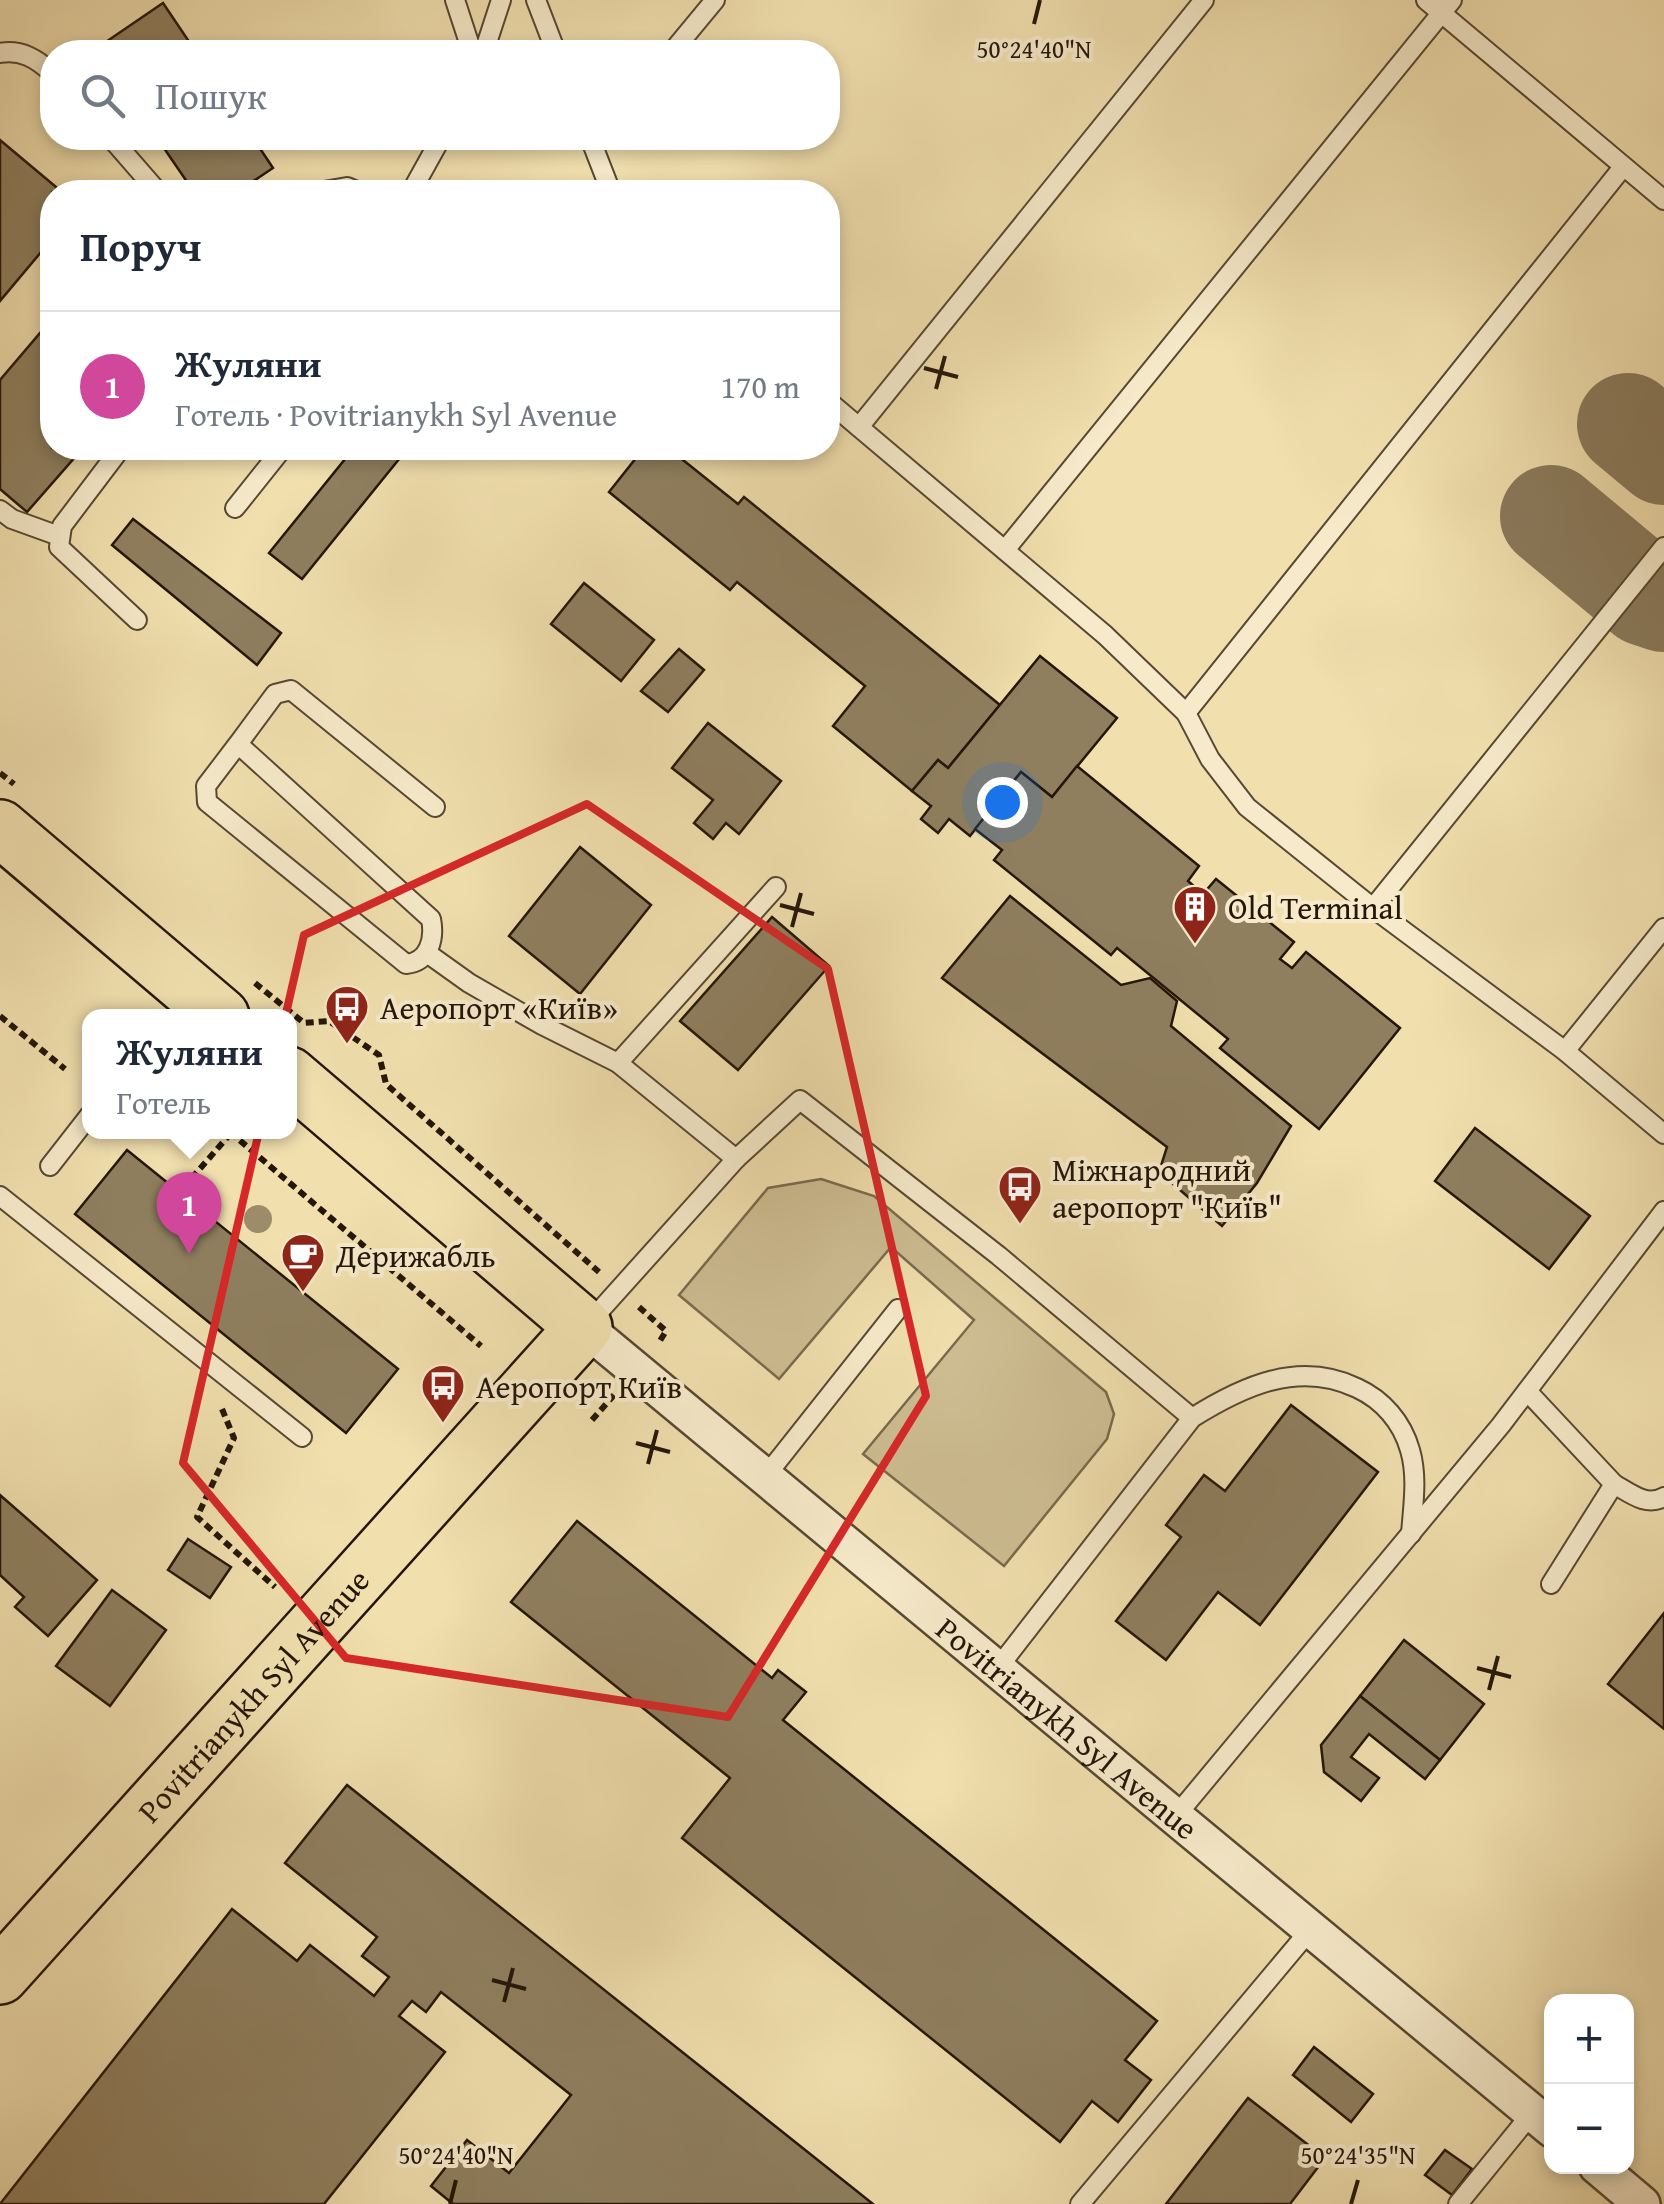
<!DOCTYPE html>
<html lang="uk">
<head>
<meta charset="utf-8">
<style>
	body { margin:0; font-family:"Gentium Book Plus",serif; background:#f6f6f7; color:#1f2937 }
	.controls { position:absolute; right:30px; bottom:30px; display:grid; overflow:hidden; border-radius:20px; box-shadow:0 5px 15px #0003 }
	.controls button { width:90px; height:90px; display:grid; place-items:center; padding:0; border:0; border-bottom:2px solid #e0e1e3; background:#fff; color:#1f2937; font:50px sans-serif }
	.you { position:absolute; left:1002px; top:802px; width:35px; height:35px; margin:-25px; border:8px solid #fff; border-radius:50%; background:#1a73e8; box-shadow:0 0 0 15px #1a73e833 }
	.badge { display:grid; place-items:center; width:65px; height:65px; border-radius:50%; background:#0f766e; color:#fff; font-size:32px; font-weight:700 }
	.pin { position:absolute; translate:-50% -82px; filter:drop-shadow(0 2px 5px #0008) }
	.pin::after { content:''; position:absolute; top:52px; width:35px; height:30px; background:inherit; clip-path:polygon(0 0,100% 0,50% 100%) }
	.popup { position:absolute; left:82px; top:1009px; width:215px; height:130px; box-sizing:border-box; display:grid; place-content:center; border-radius:20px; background:#fff; filter:drop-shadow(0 2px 8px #0005); font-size:32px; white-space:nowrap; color:#747a83 }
	.popup b { font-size:38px; color:#1f2937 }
	.popup::after { content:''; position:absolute; left:50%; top:100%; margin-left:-20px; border:20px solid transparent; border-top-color:#fff }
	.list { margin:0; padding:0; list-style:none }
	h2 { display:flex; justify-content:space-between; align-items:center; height:130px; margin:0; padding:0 40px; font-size:42px }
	h2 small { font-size:32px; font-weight:400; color:#747a83 }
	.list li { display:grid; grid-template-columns:65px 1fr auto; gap:30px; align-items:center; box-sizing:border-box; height:150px; padding:0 40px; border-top:2px solid #e0e1e3 }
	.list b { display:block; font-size:38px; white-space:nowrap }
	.list p { margin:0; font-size:32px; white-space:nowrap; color:#747a83 }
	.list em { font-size:32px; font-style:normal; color:#747a83 }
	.icon { flex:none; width:55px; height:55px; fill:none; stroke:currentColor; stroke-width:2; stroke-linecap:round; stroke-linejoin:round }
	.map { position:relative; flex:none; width:1664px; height:2204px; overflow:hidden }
	.search { position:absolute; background:#fff; box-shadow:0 5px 15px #0003; left:40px; top:40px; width:800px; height:110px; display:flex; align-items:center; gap:25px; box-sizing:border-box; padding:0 35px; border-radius:40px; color:#747a83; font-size:38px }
	.panel { position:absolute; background:#fff; box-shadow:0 5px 15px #0003; left:40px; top:180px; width:800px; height:280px; border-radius:40px }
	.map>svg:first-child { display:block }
	.green { fill:#cebd92; stroke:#796a4e; stroke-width:2.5 }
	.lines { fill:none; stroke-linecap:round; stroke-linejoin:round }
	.taxiway { stroke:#8a7a5c; stroke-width:102 }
	.building { fill:#8f7f5f; stroke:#241609; stroke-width:2.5 }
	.service-casing { stroke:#574832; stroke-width:22 }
	.minor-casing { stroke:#574832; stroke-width:40 }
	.primary-casing { stroke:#241609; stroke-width:60 }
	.path { stroke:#241609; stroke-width:6; stroke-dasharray:8 5; stroke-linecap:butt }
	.service { stroke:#f6eaca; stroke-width:18 }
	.minor { stroke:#f6eaca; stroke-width:35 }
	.primary { stroke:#f1dfae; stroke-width:55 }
	.tree { fill:#9c8c6a }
	.marked { fill:none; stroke:#d62828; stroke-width:8; stroke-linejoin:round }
	.ticks { fill:none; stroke:#241609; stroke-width:4 }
	.labels { text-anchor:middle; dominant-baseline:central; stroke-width:8; stroke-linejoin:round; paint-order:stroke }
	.poi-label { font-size:32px; fill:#241609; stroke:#f6eaca; text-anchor:start }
	.street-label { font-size:32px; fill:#241609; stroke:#f6eaca }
	.ticks-label { font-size:25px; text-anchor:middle; fill:#241609; stroke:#f6eaca; stroke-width:8; stroke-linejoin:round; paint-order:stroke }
</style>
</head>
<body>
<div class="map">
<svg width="1664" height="2204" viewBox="0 0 1664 2204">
	<rect width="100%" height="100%" fill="#f1dfae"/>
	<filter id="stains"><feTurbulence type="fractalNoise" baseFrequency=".002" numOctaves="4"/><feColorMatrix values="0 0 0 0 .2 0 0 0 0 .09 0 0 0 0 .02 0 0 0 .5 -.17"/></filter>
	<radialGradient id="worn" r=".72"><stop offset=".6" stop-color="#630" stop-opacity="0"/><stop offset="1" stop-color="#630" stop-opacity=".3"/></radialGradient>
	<!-- green -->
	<polygon class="green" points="821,1179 874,1196 1106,1392 1114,1414 1107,1439 1004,1566 863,1454 974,1320 891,1247 779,1379 679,1295 768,1188"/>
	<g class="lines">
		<!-- taxiway -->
		<g class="taxiway">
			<polyline points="1628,424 1664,454"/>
			<polyline points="1551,516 1646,595 1664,601"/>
		</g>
	</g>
	<!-- building -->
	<g class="building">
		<polygon points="163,3 196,52 100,52 97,48"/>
		<polygon points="157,138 253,138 273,168 237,192 194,192"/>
		<polygon points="0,140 62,192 52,192 52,239 0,301"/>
		<polygon points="52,319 52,448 83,448 27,512 0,489 0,380"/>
		<polygon points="354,448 408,448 302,579 269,553"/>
		<polygon points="644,448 668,448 738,504 744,497 1000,705 948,768 938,760 912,791 833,726 865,686 737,582 730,590 609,492"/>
		<polygon points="133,519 281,633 257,665 112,545"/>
		<polygon points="584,583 654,640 621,681 551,624"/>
		<polygon points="679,649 704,670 668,712 641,691"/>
		<polygon points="1040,656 1117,718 1052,797 1021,772 970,836 949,819 938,833 921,819 931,806 912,791 938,760 948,768"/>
		<polygon points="708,723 781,781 739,834 726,823 713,839 694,823 713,800 672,768"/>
		<polygon points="1077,766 1199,866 1188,881 1203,894 1216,879 1294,942 1280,959 1292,968 1306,952 1400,1028 1319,1129 1220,1048 1228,1039 1117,948 1111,955 994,860 1002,850 975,829 1021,772 1052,797"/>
		<polygon points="580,847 651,905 580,994 509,936"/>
		<polygon points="1010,896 1121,985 1150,978 1177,1001 1171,1026 1291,1126 1257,1183 1222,1226 1159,1172 1167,1147 942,978"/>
		<polygon points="772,917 829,966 738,1070 680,1021"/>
		<polygon points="1475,1128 1590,1216 1549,1269 1435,1181"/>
		<polygon points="127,1150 398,1369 346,1433 75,1214"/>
		<polygon points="1291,1405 1378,1472 1260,1625 1218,1592 1166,1660 1116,1621 1181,1537 1166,1525 1204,1475 1225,1491"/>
		<polygon points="0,1495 97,1580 48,1636 15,1607 24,1597 0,1575"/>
		<polygon points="577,1521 772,1678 778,1670 806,1692 783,1720 1157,2021 1125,2060 1151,2080 1118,2122 1092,2101 1060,2142 682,1838 730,1778 511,1602"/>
		<polygon points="188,1539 231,1567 210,1598 168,1570"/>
		<polygon points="112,1590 166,1630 110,1706 56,1666"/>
		<polygon points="1664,1613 1664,1729 1608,1684"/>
		<polygon points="1404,1640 1484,1704 1440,1760 1360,1696"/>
		<polygon points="1360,1696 1440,1760 1425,1779 1369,1734 1351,1757 1379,1778 1361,1801 1324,1772 1321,1745"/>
		<polygon points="347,1785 873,2204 453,2204 431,2186 467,2140 509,2173 571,2095 441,1992 426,2012 412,2001 399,2016 445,2052 324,2204 0,2204 232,1909 297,1961 310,1945 374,1996 389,1977 362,1956 377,1937 285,1863"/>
		<polygon points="1314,2047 1373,2094 1351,2122 1293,2075"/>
		<polygon points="1248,2098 1325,2158 1290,2204 1166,2204"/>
		<polygon points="1445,2150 1472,2169 1452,2195 1425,2175"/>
	</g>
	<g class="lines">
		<defs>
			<g id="service">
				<polyline points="455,0 472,52"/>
				<polyline points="536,0 556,52"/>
				<polyline points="1426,0 1664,200"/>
				<polyline points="484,52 501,0"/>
				<polyline points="672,52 715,0"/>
				<path d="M0 53C21 49 37 59 52 73"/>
				<polyline points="111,138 158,192"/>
				<polyline points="590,138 611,192"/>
				<polyline points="318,192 347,187 359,192"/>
				<polyline points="411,192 441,138"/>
				<polyline points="828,401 1105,635 1186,713 1623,167"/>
				<polyline points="859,427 1204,0"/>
				<polyline points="121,448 62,526 59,547 137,620"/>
				<polyline points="235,508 283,448"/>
				<polyline points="0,510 12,519 59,536"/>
				<polyline points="1005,550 1452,0"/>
				<polyline points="1186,713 1210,759 1247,807 1373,908 1664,547"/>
				<path d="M238 744 206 786 207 802 406 964C429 962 435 939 431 919L238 744 275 694 291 690 435 807"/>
				<polyline points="1373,908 1565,1051 1664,1134"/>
				<polyline points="427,953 469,983 542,1025 618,1063 736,1159"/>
				<polyline points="1565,1051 1664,928"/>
				<polyline points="618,1063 776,887"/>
				<polyline points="50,1166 89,1116"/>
				<polyline points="0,1196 302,1437"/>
				<polyline points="587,1325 736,1159 800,1100 999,1256 1192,1418"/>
				<polyline points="1527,1391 1614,1484 1551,1584"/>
				<polyline points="765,1477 898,1309"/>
				<path d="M1614 1484C1630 1493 1646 1507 1664 1497"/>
				<path d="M997 1669 1192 1418C1243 1386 1299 1360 1357 1388 1383 1400 1402 1422 1410 1450 1418 1477 1413 1506 1411 1534"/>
				<polyline points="1175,1817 1501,1425 1664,1211"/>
				<polyline points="1080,2204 1310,1930"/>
				<polyline points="1458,2204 1532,2113"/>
			</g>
			<g id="minor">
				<path id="s1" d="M584 1327 1552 2129"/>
				<polyline points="1597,2166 1642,2204"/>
			</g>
			<g id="primary">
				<polyline points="0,828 221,1016"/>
				<path id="s2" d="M0 1976 584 1327 289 1075"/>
			</g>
		</defs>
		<!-- service casing -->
		<use href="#service" class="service-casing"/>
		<!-- minor casing -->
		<use href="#minor" class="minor-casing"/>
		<!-- primary casing -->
		<use href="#primary" class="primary-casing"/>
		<!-- path -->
		<g class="path">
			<polyline points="0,773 14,784"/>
			<polyline points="255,983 304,1023 329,1021 379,1055 386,1084 599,1272"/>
			<polyline points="0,1016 65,1069"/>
			<polyline points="230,1132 481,1346"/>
			<polyline points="183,1188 232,1132"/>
			<polyline points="639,1307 666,1331 658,1344"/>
			<polyline points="222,1409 234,1438 197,1517 275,1587"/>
			<polyline points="592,1420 614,1395"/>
		</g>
		<!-- service -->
		<use href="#service" class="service"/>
		<!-- minor -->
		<use href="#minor" class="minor"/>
		<!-- primary -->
		<use href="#primary" class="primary"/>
	</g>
	<!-- trees -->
	<circle class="tree" cx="258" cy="1219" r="14"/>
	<!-- marked area -->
	<path class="marked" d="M587 804 828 969 926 1396 728 1717 346 1658 183 1463 304 935Z"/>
	<!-- ticks -->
	<path class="ticks" d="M1034 24 1040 0M924 368 958 377M936 389 945 356M780 905 814 914M792 927 801 893M636 1443 670 1452M648 1464 657 1430M1477 1668 1511 1677M1489 1690 1498 1656M492 1980 526 1989M504 2002 513 1968M450 2204 456 2180M1351 2204 1358 2180"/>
	<!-- icons -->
	<defs>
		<symbol id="building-pin" viewBox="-11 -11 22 30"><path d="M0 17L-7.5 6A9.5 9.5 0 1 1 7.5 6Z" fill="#8f2418" stroke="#f6eaca"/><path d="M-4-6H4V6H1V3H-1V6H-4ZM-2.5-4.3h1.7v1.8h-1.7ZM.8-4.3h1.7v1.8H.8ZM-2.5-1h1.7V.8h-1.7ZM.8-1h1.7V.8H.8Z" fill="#fff"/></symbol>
		<symbol id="bus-pin" viewBox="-11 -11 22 30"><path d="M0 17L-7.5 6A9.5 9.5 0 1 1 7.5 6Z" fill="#8f2418" stroke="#f6eaca"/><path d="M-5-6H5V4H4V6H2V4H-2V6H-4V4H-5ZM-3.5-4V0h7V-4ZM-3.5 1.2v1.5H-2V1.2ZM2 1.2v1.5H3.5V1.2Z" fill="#fff"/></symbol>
		<symbol id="cafe-pin" viewBox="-11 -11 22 30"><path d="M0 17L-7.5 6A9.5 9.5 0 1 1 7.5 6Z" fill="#8f2418" stroke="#f6eaca"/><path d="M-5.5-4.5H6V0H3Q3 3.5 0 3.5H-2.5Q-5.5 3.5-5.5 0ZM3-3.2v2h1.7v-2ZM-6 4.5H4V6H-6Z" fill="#fff"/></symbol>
	</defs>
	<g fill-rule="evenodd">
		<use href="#building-pin" x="1170" y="882" width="50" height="68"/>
		<use href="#bus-pin" x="322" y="982" width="50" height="68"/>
		<use href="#bus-pin" x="995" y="1162" width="50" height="68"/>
		<use href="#cafe-pin" x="278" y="1230" width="50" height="68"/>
		<use href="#bus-pin" x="418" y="1361" width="50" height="68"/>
	</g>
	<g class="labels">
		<!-- poi labels -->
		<g class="poi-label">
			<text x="1228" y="907">Old Terminal</text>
			<text x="380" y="1007">Аеропорт «Київ»</text>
			<text x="1052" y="1169">Міжнародний<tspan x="1052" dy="37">аеропорт "Київ"</tspan></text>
			<text x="336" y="1255">Дерижабль</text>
			<text x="476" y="1386">Аеропорт Київ</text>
		</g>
		<!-- street labels -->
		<g class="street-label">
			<text stroke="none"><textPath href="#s2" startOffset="378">Povitrianykh Syl Avenue</textPath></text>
			<text stroke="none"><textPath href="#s1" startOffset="628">Povitrianykh Syl Avenue</textPath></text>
		</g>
	</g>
	<g class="ticks-label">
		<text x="1034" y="58">50°24'40"N</text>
		<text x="456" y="2164">50°24'40"N</text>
		<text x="1358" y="2164">50°24'35"N</text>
	</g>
	<rect width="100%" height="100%" filter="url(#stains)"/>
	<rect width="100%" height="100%" fill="url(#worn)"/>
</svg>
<div class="controls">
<button>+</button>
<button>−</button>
</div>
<div class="you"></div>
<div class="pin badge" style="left:189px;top:1254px;background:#d1479c">1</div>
<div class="popup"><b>Жуляни</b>Готель</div>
<div class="search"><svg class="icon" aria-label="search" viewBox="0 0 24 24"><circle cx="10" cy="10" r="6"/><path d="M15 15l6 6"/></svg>Пошук</div>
<section class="panel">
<h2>Поруч<small></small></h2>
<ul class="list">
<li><span class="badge" style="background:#d1479c">1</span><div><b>Жуляни</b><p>Готель · Povitrianykh Syl Avenue</p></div><em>170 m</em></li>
</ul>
</section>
</div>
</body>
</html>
